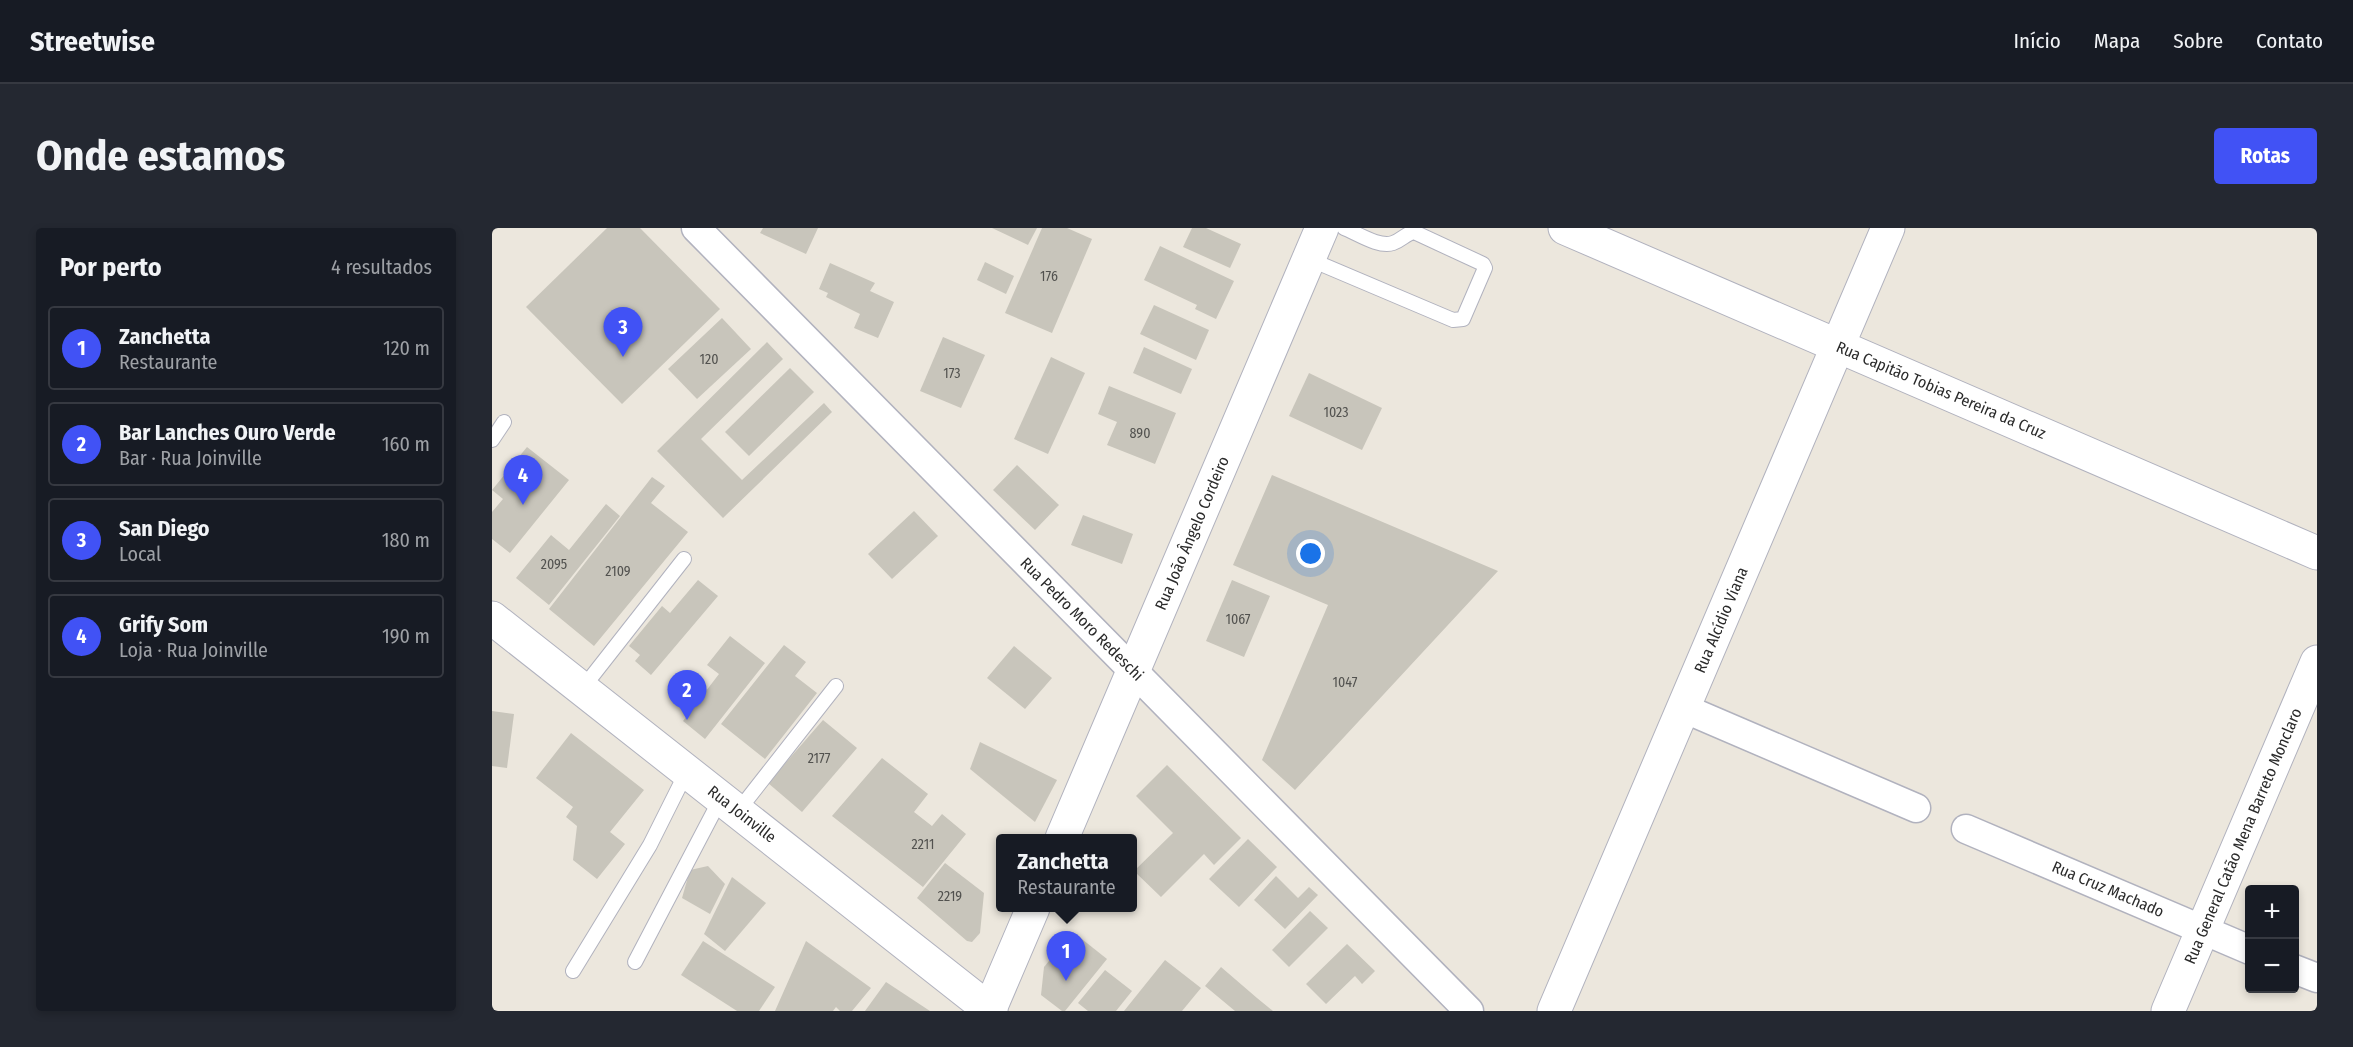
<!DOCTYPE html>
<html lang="pt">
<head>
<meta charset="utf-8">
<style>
	body { margin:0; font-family:"Fira Sans Condensed",sans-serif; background:#242831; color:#f1f3f6 }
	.controls { position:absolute; right:18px; bottom:18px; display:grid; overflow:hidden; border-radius:6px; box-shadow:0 3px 9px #0003 }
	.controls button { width:54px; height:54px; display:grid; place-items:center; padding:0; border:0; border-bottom:2px solid #363941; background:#171b24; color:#f1f3f6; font:30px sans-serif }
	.you { position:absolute; left:819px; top:326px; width:21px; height:21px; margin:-15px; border:4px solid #fff; border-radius:50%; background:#1a73e8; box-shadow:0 0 0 9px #1a73e833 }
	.badge { display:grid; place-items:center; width:39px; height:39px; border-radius:50%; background:#4152f5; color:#fff; font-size:20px; font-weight:700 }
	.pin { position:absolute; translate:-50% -50px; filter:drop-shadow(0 2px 3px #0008) }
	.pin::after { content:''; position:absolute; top:32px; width:21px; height:18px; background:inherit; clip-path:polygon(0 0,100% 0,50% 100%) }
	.popup { position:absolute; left:504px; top:606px; width:141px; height:78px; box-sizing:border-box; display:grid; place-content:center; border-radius:6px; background:#171b24; filter:drop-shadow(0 2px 4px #0005); font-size:20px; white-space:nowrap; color:#9ea1a6 }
	.popup b { font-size:22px; color:#f1f3f6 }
	.popup::after { content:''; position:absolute; left:50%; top:100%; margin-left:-12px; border:12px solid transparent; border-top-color:#171b24 }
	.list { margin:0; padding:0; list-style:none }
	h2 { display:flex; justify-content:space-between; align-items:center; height:78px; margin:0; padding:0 24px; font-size:26px }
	h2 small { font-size:20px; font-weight:400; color:#9ea1a6 }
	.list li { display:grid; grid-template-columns:39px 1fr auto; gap:18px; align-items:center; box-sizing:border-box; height:84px; margin:0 12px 12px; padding:0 12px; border:2px solid #363941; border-radius:6px }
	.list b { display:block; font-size:22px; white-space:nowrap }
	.list p { margin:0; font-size:20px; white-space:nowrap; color:#9ea1a6 }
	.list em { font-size:20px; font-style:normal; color:#9ea1a6 }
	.map { position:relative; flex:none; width:1825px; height:783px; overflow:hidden; border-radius:6px }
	header { display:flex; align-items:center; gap:36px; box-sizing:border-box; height:84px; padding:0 30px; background:#171b24; border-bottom:2px solid #363941 }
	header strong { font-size:28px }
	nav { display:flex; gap:33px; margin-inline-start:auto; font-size:21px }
	.intro { display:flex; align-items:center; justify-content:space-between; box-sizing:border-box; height:144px; padding:0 36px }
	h1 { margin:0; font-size:42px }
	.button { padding:15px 27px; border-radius:6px; background:#4152f5; color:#fff; font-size:21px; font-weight:700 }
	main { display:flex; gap:36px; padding:0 36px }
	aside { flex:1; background:#171b24; border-radius:6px; box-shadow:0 3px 9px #0003 }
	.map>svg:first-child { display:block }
	.building { fill:#c8c5bb }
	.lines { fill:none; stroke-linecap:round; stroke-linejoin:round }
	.lane-casing { stroke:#b1b2be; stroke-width:16 }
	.street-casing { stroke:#b1b2be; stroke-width:31 }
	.secondary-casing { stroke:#b1b2be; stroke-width:35 }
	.lane { stroke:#fff; stroke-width:14 }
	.street { stroke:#fff; stroke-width:28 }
	.secondary { stroke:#fff; stroke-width:33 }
	.labels { text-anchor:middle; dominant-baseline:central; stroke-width:6; stroke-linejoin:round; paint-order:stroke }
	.number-label { font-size:14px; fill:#52524f }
	.street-label { font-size:16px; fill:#2b2b2b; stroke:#fff }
</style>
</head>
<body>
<header>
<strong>Streetwise</strong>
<nav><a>Início</a><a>Mapa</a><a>Sobre</a><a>Contato</a></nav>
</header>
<div class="intro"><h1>Onde estamos</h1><a class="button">Rotas</a></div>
<main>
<aside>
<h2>Por perto<small>4 resultados</small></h2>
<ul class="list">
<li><span class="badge">1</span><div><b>Zanchetta</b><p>Restaurante</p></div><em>120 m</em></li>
<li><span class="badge">2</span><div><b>Bar Lanches Ouro Verde</b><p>Bar · Rua Joinville</p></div><em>160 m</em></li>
<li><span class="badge">3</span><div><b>San Diego</b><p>Local</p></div><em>180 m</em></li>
<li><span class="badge">4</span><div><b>Grify Som</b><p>Loja · Rua Joinville</p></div><em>190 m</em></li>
</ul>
</aside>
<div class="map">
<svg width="1825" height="783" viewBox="0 0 1825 783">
	<rect width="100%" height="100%" fill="#ece7dd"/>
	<!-- building -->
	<g class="building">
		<polygon points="115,0 148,0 228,81 130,176 34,79"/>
		<polygon points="271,0 326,0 314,26 268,5"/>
		<polygon points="500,0 545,0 536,17"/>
		<polygon points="550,0 575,0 600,11 560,105 513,85"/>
		<polygon points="700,0 714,0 749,16 738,40 691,19"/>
		<polygon points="668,18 742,53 724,91 703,81 705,77 652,52"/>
		<polygon points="493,34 522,48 514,66 485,52"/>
		<polygon points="338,35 383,55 378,63 402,74 386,110 362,100 368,86 334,69 336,65 327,61"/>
		<polygon points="662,77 717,102 704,132 648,106"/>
		<polygon points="230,90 259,121 205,171 176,141"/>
		<polygon points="451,109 493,127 469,180 428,163"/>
		<polygon points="275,114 291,131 209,211 250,252 332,175 340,184 231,290 165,223"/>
		<polygon points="652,119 700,141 689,166 641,145"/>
		<polygon points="559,129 593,145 556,226 522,211"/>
		<polygon points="298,140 322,164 257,228 233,204"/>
		<polygon points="817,145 890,180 870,222 797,188"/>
		<polygon points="617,158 684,185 663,236 615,217 625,194 606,186"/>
		<polygon points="35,219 77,252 18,325 0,311 0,284 11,271 0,262"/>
		<polygon points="525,237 567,277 543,302 501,262"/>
		<polygon points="780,247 1006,343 803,562 770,532 836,377 741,337"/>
		<polygon points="160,249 173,258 159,275 196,304 102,418 57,381"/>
		<polygon points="114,276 128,288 57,377 24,350 59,307 77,322"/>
		<polygon points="422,283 446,308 400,351 376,326"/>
		<polygon points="591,287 641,306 630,336 579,317"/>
		<polygon points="206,352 226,368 159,447 143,433 148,427 137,418 170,378 178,385"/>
		<polygon points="740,352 778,368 752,429 714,413"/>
		<polygon points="238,408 273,435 213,511 191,493 227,446 215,437"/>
		<polygon points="292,417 314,434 303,448 325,465 273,531 229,496"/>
		<polygon points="522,418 560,450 533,481 495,450"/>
		<polygon points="0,483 22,486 15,540 0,538"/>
		<polygon points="331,492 365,520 310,584 276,555"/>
		<polygon points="79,505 152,562 118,604 133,616 105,651 81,632 85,598 74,589 81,579 44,550"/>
		<polygon points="488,514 565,552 543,594 478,541"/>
		<polygon points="390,530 436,566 422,584 440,598 450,586 474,606 431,659 340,588"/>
		<polygon points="675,537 749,610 722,637 712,626 669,669 642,643 681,605 644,568"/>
		<polygon points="756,611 785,639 747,679 717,651"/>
		<polygon points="453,635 492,665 488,705 480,714 475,713 425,670"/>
		<polygon points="216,638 233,656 218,686 190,670 198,642"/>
		<polygon points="784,648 806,670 817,659 826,667 793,701 762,672"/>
		<polygon points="240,649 274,675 233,723 212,706"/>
		<polygon points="818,683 836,700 797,739 780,722"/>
		<polygon points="581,704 615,731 573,783 570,783 549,767 552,739"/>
		<polygon points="211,713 283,759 267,783 245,783 189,747"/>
		<polygon points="314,713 379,760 360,783 348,783 344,779 341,783 283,783"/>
		<polygon points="855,716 883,743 870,756 863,748 834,776 814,756"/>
		<polygon points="673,732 709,760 690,783 632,783"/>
		<polygon points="729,739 765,770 781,783 743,783 713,758"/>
		<polygon points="613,742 640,763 624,783 596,783 586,775"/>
		<polygon points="394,754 438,783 373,783"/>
	</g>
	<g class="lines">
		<defs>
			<g id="lane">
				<path d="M817 31 961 92 971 91 993 40 991 36 922 4C913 6 910 12 901 15 887 20 865 5 852 0"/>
				<polyline points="0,212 12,194"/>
				<polyline points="90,461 192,331"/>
				<polyline points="246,583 344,458"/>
				<polyline points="143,734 229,570"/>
				<polyline points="81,743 158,617 195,543"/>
			</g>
			<g id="street">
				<polyline points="204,0 977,783"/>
				<polyline points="1191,480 1424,580"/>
				<polyline points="1474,601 1758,722"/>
				<polyline points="1802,741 1825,750"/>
			</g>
			<g id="secondary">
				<polyline points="1073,0 1825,325"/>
				<polyline points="0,390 499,783"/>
				<polyline points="570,610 830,0"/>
				<polyline points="497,783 541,680"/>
				<polyline points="1062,783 1396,0"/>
				<polyline points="1676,783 1825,434"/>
			</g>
		</defs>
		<!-- lane casing -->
		<use href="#lane" class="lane-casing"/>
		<!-- street casing -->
		<use href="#street" class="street-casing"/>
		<!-- secondary casing -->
		<use href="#secondary" class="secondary-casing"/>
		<!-- lane -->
		<use href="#lane" class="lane"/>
		<!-- street -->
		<use href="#street" class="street"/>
		<!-- secondary -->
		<use href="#secondary" class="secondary"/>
	</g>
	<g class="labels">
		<!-- number labels -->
		<g class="number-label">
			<text x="557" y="48">176</text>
			<text x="217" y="131">120</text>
			<text x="460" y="145">173</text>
			<text x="844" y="184">1023</text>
			<text x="648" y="205">890</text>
			<text x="62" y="336">2095</text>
			<text x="126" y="343">2109</text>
			<text x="746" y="391">1067</text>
			<text x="853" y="454">1047</text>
			<text x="327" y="530">2177</text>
			<text x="431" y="616">2211</text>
			<text x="458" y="668">2219</text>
		</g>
		<!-- street labels -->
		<g class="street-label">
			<text transform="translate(1449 162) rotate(23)">Rua Capitão Tobias Pereira da Cruz</text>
			<text transform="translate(700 305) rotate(-67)">Rua João Ângelo Cordeiro</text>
			<text transform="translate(590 391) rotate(45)">Rua Pedro Moro Redeschi</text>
			<text transform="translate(1229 392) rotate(-67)">Rua Alcídio Viana</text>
			<text transform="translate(250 586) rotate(38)">Rua Joinville</text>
			<text transform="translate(1751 608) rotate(-67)">Rua General Catão Mena Barreto Monclaro</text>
			<text transform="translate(1616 661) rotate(23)">Rua Cruz Machado</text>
		</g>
	</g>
</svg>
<div class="controls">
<button>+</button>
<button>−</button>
</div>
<div class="you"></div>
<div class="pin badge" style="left:574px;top:753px">1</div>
<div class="popup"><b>Zanchetta</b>Restaurante</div>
<div class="pin badge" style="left:195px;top:492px">2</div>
<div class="pin badge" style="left:131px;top:129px">3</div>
<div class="pin badge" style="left:31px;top:277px">4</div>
</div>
</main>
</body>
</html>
